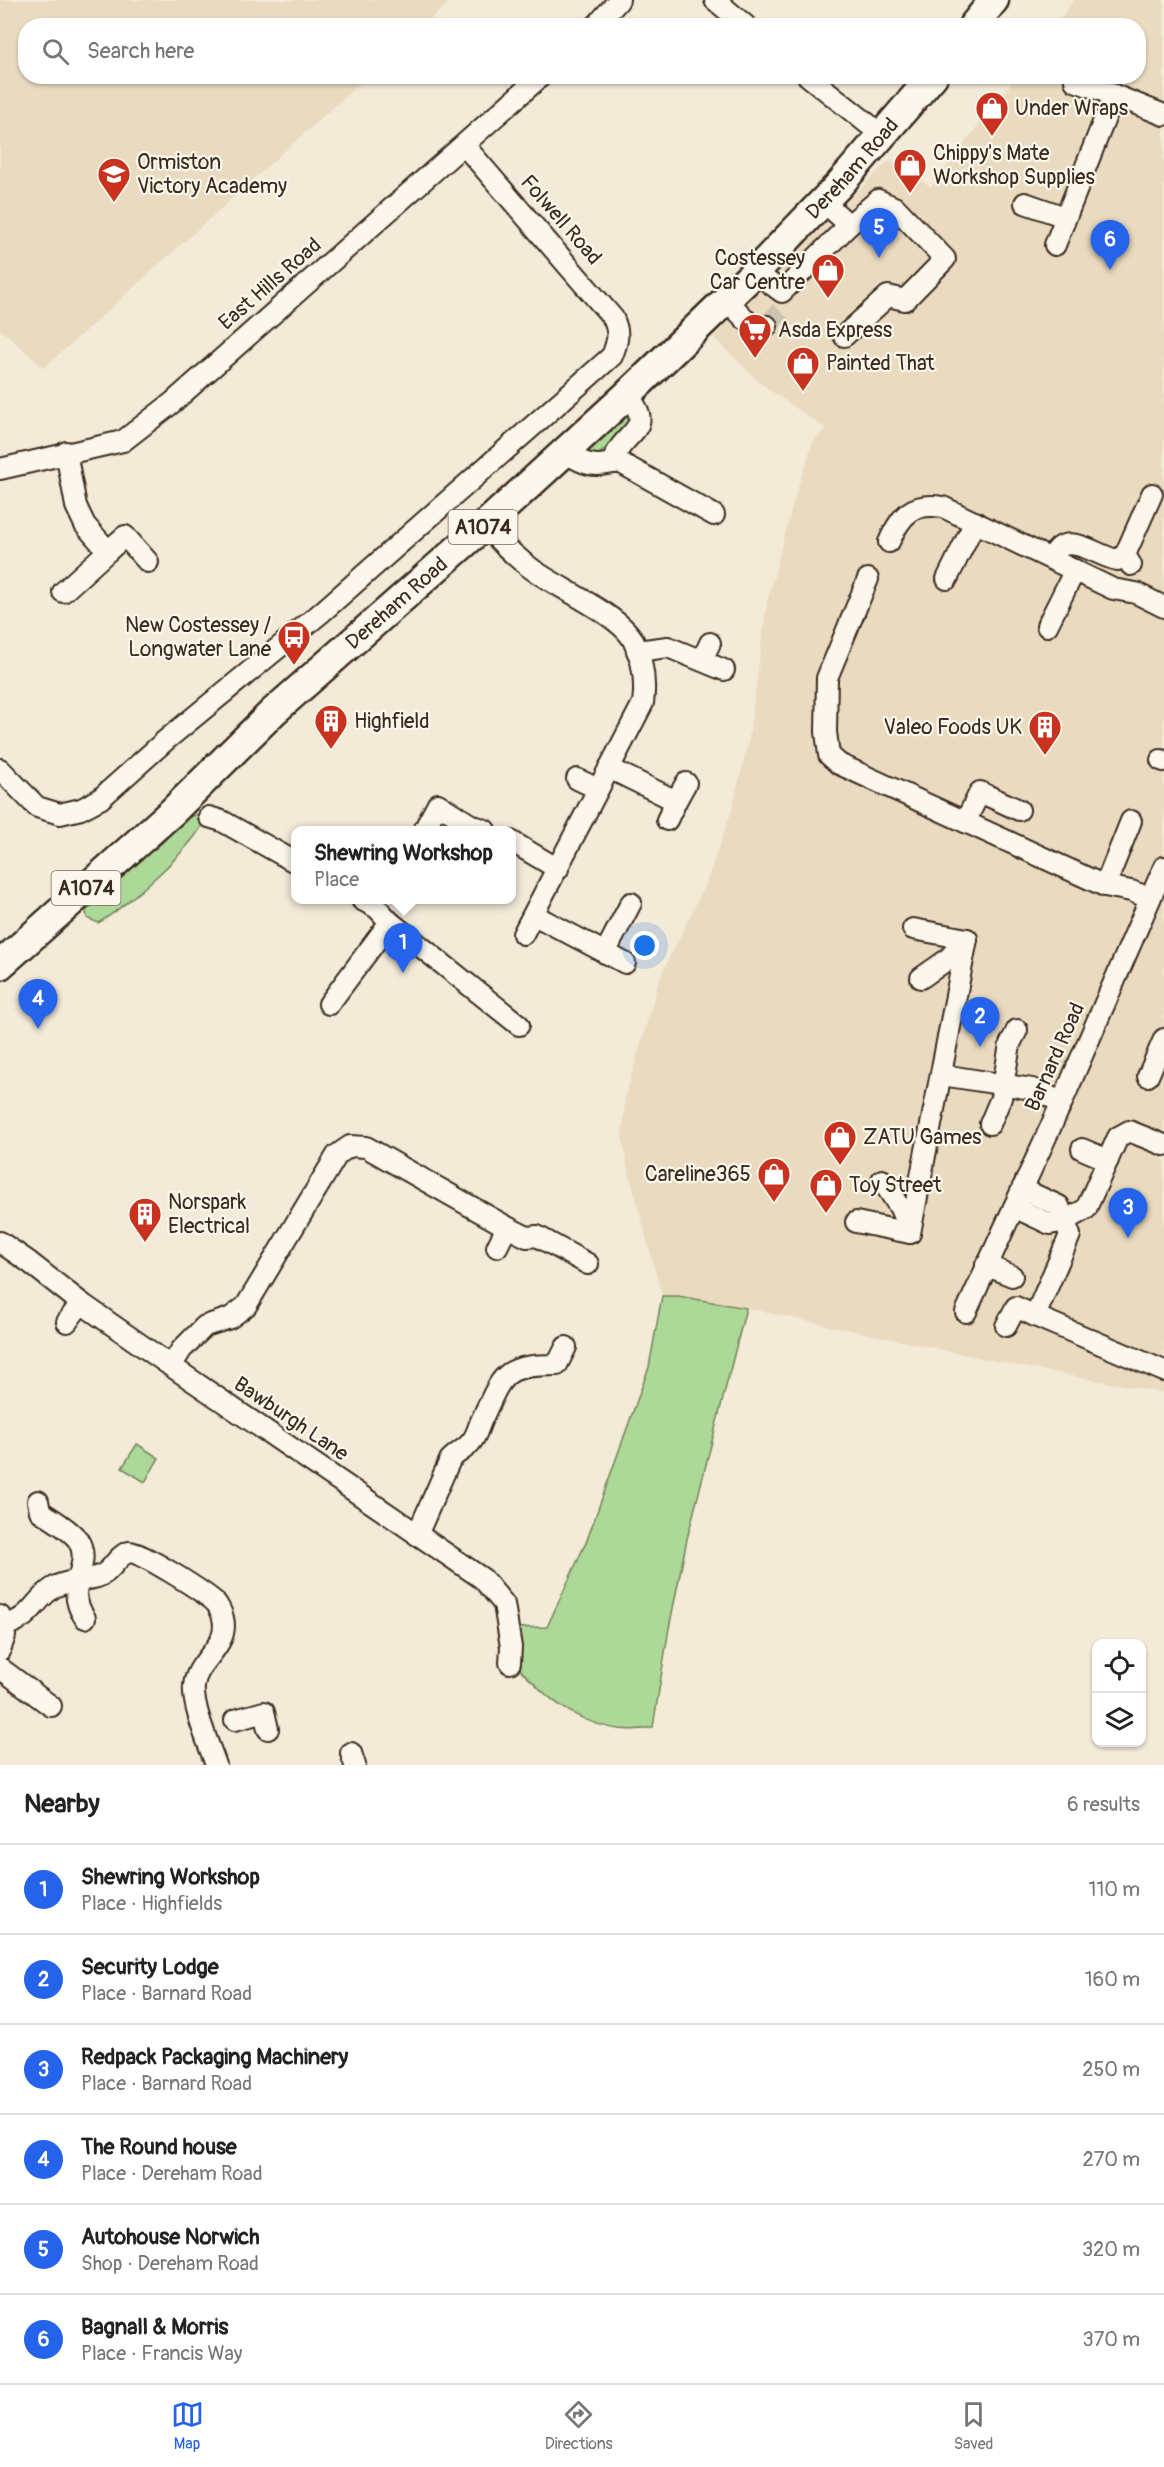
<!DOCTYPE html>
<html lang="en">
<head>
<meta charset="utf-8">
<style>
	body { margin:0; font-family:Pangolin,sans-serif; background:#f2f2f2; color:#222 }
	.controls { position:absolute; right:18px; bottom:18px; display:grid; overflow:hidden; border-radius:12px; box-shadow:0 2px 4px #0004 }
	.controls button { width:54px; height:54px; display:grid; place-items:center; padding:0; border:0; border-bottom:2px solid #e0e0e0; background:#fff; color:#222; font:30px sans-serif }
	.you { position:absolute; left:645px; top:946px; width:21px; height:21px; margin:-15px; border:4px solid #fff; border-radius:50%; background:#1a73e8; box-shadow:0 0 0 9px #1a73e833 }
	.badge { display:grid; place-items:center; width:39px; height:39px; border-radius:50%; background:#2563eb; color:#fff; font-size:20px; font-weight:700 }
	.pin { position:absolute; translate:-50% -50px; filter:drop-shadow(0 2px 3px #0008) }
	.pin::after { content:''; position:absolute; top:32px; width:21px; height:18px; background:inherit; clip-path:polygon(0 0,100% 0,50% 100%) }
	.popup { position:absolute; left:291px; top:826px; width:225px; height:78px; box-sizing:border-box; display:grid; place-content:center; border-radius:12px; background:#fff; filter:drop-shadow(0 2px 4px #0005); font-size:20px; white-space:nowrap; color:#767676 }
	.popup b { font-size:22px; color:#222 }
	.popup::after { content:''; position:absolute; left:50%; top:100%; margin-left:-12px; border:12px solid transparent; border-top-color:#fff }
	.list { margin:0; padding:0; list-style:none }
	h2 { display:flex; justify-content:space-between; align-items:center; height:78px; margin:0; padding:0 24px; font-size:26px }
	h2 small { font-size:20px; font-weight:400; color:#767676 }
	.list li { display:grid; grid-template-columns:39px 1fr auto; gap:18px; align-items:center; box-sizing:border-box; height:90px; padding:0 24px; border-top:2px solid #e0e0e0 }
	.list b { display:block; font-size:22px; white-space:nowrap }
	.list p { margin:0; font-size:20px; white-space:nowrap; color:#767676 }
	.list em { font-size:20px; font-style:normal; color:#767676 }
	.icon { flex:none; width:33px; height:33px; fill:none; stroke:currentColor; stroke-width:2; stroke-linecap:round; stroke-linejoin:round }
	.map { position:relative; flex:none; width:1164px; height:1765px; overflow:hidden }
	.search { position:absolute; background:#fff; box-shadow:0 2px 4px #0004; left:18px; right:18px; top:18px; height:66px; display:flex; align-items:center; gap:15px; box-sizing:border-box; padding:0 21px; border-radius:24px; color:#767676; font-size:22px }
	.sheet { height:618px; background:#fff }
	nav { display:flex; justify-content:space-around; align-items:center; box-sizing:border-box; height:84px; border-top:2px solid #e0e0e0; background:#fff; font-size:16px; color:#767676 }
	nav a { display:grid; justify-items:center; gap:3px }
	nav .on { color:#2563eb }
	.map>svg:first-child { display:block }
	.built { fill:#eadbc0 }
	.green { fill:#acd997; stroke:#74825a; stroke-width:1.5 }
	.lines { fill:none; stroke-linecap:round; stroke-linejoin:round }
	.minor-tunnel { stroke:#cec4b3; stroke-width:20; stroke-dasharray:20 10; stroke-linecap:butt }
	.minor-casing { stroke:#3b2a1e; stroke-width:24 }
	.highway-casing { stroke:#3b2a1e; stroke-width:33 }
	.minor { stroke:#fbf7ec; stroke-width:20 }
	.highway { stroke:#fbf7ec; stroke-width:28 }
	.labels { text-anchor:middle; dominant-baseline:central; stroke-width:4.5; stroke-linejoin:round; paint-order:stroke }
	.shield { fill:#fbf7ec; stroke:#75685c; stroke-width:1.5 }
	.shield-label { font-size:20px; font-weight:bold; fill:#3b2a1e }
	.poi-label { font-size:21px; fill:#3b2a1e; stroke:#fbf7ec; text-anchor:start }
	.street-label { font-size:21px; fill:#3b2a1e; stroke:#fbf7ec }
</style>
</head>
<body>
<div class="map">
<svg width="1164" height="1765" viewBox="0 0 1164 1765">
	<rect width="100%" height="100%" fill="#f3ead8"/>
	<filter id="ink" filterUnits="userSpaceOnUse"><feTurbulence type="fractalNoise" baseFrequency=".0167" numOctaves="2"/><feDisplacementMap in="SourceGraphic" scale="12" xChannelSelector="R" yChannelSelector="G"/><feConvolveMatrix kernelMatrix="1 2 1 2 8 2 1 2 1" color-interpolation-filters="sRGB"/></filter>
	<g filter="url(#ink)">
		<!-- built -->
		<g class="built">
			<polygon points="0,0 452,0 424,25 26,26 26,76 367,77 44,368 0,329"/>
			<polygon points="1074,0 1164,0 1164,1393 1019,1366 746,1308 662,1296 628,1169 622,1136 625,1098 660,977 706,883 732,810 749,738 767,602 795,496 813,442 826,429 761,384 713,337 890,159 931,187 1016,77 1138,76 1138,26 1055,25"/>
		</g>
		<!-- green -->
		<g class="green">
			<polygon points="629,415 633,418 630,426 595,458 588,458 585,452 623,417"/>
			<path d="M200 814 205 818C199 843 122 910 98 923L87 918 86 911C105 896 119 877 137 862 146 855 156 849 164 841 176 829 181 817 200 814Z"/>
			<path d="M662 1296H678L746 1308 687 1539 669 1628 653 1727C610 1738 563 1714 533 1682 529 1678 523 1674 520 1669 515 1660 517 1639 516 1628L547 1627 587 1540 649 1367Z"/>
			<polygon points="137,1444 159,1458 145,1482 122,1468"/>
		</g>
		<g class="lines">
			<!-- minor-tunnel -->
			<polyline class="minor-tunnel" points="767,326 784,307"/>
			<defs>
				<g id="minor">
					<polyline points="715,0 746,26"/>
					<polyline points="596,26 619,0"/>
					<polyline points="808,76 883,136"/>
					<polyline points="1075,81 1114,95"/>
					<polyline points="1025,203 1065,217"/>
					<polyline points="1055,245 1114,95 1164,115"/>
					<polyline points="755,272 782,292 849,225 823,201"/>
					<polyline points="727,300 746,320"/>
					<polyline points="755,328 767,326"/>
					<polyline points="844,336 888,296 905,300 945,259 896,208 878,200 849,225"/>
					<path d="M565 452C574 458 585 465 597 465 606 465 612 462 621 463L714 515"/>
					<path d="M613 462C621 431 659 430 627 395"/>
					<polyline points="0,469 123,441 172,403 541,76"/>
					<path d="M485 525C499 541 515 557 532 569 556 587 620 615 633 640 643 660 646 681 643 703L523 934"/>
					<path d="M889 542C901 515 912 502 943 507L1113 589 1136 593 1164 607"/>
					<polyline points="108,551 125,536 148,562"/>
					<path d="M1051 558C1053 555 1057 549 1060 547 1075 537 1101 557 1117 560L1125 555"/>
					<polyline points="1131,565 1125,555 1152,494"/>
					<polyline points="868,579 827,678 826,732 829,755 839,764 1105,886 1131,891 1150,898"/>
					<polyline points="947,579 975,522"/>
					<polyline points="63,592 108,551 85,525 76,506 66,452"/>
					<polyline points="1047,626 1075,570"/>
					<polyline points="637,651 668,647 724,670"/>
					<polyline points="702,660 710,643"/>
					<polyline points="1161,760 1164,761"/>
					<polyline points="609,768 676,801 686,783"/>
					<path d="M0 769 37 807 60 814 81 809 100 799 166 740 322 612 612 356C618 341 620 333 613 318L464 145"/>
					<polyline points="577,779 598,789"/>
					<polyline points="209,817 222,821 295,862"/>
					<polyline points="667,820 676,801"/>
					<polyline points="965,822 980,792 1019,810"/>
					<polyline points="424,830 438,804 471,825 485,830"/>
					<polyline points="511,841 558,869"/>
					<polyline points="1105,886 1131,821"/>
					<polyline points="362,900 377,908 390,922 519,1025"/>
					<polyline points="534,915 625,963"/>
					<polyline points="605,953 631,903"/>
					<polyline points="921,978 948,959 967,939"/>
					<polyline points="329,1004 390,922"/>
					<polyline points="942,1075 1032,1089 1062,1102"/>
					<polyline points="1148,1076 1164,1039"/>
					<polyline points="990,1124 1001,1098 1010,1044 1017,1030"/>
					<polyline points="1082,1149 1108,1160"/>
					<polyline points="882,1180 900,1208 910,1233"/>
					<polyline points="1022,1189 1059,1206 1070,1235 1035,1316 1164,1371"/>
					<polyline points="1014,1207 1050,1224 1064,1221 1086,1209 1118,1137 1129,1131 1164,1145"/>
					<polyline points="856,1222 910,1233 967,939 913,929"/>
					<polyline points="0,1242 29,1262 81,1303 171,1366 483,1579 504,1604 511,1647 510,1663"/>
					<polyline points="497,1247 507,1227"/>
					<polyline points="986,1265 1012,1276"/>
					<polyline points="966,1312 1062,1102 1164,867"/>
					<polyline points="67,1322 81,1303"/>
					<polyline points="1006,1326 1016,1307 1035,1316"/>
					<polyline points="171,1366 182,1349 205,1326 230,1318 246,1306 337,1155 350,1146 366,1147 507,1227 527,1237 537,1236 588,1264"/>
					<path d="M38 1501 40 1511C51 1519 70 1529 78 1540 94 1566 62 1585 85 1618"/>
					<path d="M417 1535 450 1460C457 1452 465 1450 471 1442 476 1437 478 1428 481 1421 503 1374 502 1365 557 1365L566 1347"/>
					<polyline points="0,1616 5,1636 0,1650"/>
					<path d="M3 1626C33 1618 33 1601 53 1588 68 1578 91 1583 105 1573 114 1567 118 1555 129 1552 139 1550 205 1593 215 1602 218 1605 222 1613 223 1618 230 1647 196 1660 194 1686 192 1706 209 1745 216 1765"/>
					<polyline points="0,1668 51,1706"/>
					<polyline points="235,1720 264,1712 268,1729"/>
					<polyline points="351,1753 355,1765"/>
				</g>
				<g id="highway">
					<polyline points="973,26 994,0"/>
					<path id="s1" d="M0 965 172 812 273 712 485 525 627 395 755 272 839 185 933 76"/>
				</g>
			</defs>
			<!-- minor casing -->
			<use href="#minor" class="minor-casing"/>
			<!-- highway casing -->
			<use href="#highway" class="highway-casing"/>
			<!-- minor -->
			<use href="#minor" class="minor"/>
			<!-- highway -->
			<use href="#highway" class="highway"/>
		</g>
	</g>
	<!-- icons -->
	<defs>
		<symbol id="shop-pin" viewBox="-11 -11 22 30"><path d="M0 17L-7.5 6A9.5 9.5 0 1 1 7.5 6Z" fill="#c8321e" stroke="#fbf7ec"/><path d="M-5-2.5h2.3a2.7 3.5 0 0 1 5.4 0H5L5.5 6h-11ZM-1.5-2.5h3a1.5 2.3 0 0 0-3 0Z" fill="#fff"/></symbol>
		<symbol id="school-pin" viewBox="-11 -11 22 30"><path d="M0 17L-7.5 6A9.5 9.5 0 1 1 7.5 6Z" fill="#c8321e" stroke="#fbf7ec"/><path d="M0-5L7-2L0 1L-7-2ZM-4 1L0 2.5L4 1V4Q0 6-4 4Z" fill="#fff"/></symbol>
		<symbol id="supermarket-pin" viewBox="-11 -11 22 30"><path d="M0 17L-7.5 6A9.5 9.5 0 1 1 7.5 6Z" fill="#c8321e" stroke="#fbf7ec"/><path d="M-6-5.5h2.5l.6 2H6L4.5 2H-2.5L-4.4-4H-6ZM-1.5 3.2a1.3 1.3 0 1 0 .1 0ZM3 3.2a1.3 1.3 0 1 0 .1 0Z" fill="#fff"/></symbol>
		<symbol id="bus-pin" viewBox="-11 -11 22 30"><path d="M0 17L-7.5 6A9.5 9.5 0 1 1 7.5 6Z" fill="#c8321e" stroke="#fbf7ec"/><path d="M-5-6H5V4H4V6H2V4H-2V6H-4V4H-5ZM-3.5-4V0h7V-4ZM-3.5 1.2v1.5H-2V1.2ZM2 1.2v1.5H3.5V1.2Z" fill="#fff"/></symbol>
		<symbol id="building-pin" viewBox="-11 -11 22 30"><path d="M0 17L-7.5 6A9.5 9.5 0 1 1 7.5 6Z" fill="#c8321e" stroke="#fbf7ec"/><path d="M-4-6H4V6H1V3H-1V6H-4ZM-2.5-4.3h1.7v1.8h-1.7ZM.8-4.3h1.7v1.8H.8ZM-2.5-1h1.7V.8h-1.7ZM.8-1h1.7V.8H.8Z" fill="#fff"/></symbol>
	</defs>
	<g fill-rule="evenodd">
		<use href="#shop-pin" x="973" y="89" width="38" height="52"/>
		<use href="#shop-pin" x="891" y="146" width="38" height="52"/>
		<use href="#school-pin" x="95" y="155" width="38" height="52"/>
		<use href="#shop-pin" x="809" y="251" width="38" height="52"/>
		<use href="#supermarket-pin" x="736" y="311" width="38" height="52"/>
		<use href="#shop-pin" x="784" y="344" width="38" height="52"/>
		<use href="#bus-pin" x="275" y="618" width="38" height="52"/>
		<use href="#building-pin" x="312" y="702" width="38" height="52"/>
		<use href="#building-pin" x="1026" y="708" width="38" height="52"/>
		<use href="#shop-pin" x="821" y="1118" width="38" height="52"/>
		<use href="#shop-pin" x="755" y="1155" width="38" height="52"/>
		<use href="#shop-pin" x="807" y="1166" width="38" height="52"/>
		<use href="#building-pin" x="126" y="1195" width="38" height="52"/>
	</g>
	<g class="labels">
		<!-- shield labels -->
		<g class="shield">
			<rect x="448.5" y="510" width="69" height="34" rx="4.5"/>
			<rect x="51.5" y="871" width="69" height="34" rx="4.5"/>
		</g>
		<g class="shield-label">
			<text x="483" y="527">A1074</text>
			<text x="86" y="888">A1074</text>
		</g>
		<!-- poi labels -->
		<g class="poi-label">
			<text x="1015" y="108">Under Wraps</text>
			<text x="933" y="153">Chippy's Mate<tspan x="933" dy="24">Workshop Supplies</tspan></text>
			<text x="137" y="162">Ormiston<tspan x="137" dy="24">Victory Academy</tspan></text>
			<text x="805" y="258" text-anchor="end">Costessey<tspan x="805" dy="24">Car Centre</tspan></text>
			<text x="778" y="330">Asda Express</text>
			<text x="826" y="363">Painted That</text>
			<text x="271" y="625" text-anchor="end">New Costessey /<tspan x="271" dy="24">Longwater Lane</tspan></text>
			<text x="354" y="721">Highfield</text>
			<text x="1022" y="727" text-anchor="end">Valeo Foods UK</text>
			<text x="863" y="1137">ZATU Games</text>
			<text x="751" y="1174" text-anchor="end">Careline365</text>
			<text x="849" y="1185">Toy Street</text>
			<text x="168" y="1202">Norspark<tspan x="168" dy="24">Electrical</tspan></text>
		</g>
		<!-- street labels -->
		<g class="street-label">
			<text stroke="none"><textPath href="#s1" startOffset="1167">Dereham Road</textPath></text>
			<text transform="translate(561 220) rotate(49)">Folwell Road</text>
			<text transform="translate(270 284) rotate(-41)">East Hills Road</text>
			<text stroke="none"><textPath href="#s1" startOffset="537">Dereham Road</textPath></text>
			<text transform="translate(1055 1057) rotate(-66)">Barnard Road</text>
			<text transform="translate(291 1419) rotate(34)">Bawburgh Lane</text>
		</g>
	</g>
</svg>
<div class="controls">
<button><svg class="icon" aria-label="locate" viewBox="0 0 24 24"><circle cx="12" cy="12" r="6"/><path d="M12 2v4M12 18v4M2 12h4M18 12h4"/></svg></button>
<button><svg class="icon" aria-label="layers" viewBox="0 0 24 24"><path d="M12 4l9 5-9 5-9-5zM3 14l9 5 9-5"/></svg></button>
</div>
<div class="you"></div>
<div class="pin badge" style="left:403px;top:973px">1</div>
<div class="popup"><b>Shewring Workshop</b>Place</div>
<div class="pin badge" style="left:980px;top:1047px">2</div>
<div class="pin badge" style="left:1128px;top:1238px">3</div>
<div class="pin badge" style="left:38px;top:1029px">4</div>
<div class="pin badge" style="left:879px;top:258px">5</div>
<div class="pin badge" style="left:1110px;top:270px">6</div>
<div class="search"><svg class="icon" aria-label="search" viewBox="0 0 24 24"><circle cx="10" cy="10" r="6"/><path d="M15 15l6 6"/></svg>Search here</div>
</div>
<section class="sheet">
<h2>Nearby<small>6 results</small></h2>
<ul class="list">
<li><span class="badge">1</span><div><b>Shewring Workshop</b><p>Place · Highfields</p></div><em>110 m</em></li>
<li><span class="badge">2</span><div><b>Security Lodge</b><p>Place · Barnard Road</p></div><em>160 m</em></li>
<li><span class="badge">3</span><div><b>Redpack Packaging Machinery</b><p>Place · Barnard Road</p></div><em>250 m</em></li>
<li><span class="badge">4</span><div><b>The Round house</b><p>Place · Dereham Road</p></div><em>270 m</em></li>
<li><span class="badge">5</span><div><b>Autohouse Norwich</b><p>Shop · Dereham Road</p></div><em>320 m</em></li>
<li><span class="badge">6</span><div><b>Bagnall &amp; Morris</b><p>Place · Francis Way</p></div><em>370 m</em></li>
</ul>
</section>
<nav>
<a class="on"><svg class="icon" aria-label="map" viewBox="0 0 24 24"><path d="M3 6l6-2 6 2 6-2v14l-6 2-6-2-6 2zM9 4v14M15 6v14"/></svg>Map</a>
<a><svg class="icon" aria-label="directions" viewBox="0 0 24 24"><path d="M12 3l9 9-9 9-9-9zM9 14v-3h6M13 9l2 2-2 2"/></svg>Directions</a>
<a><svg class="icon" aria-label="saved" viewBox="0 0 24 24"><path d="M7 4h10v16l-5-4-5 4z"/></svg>Saved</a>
</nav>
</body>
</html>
